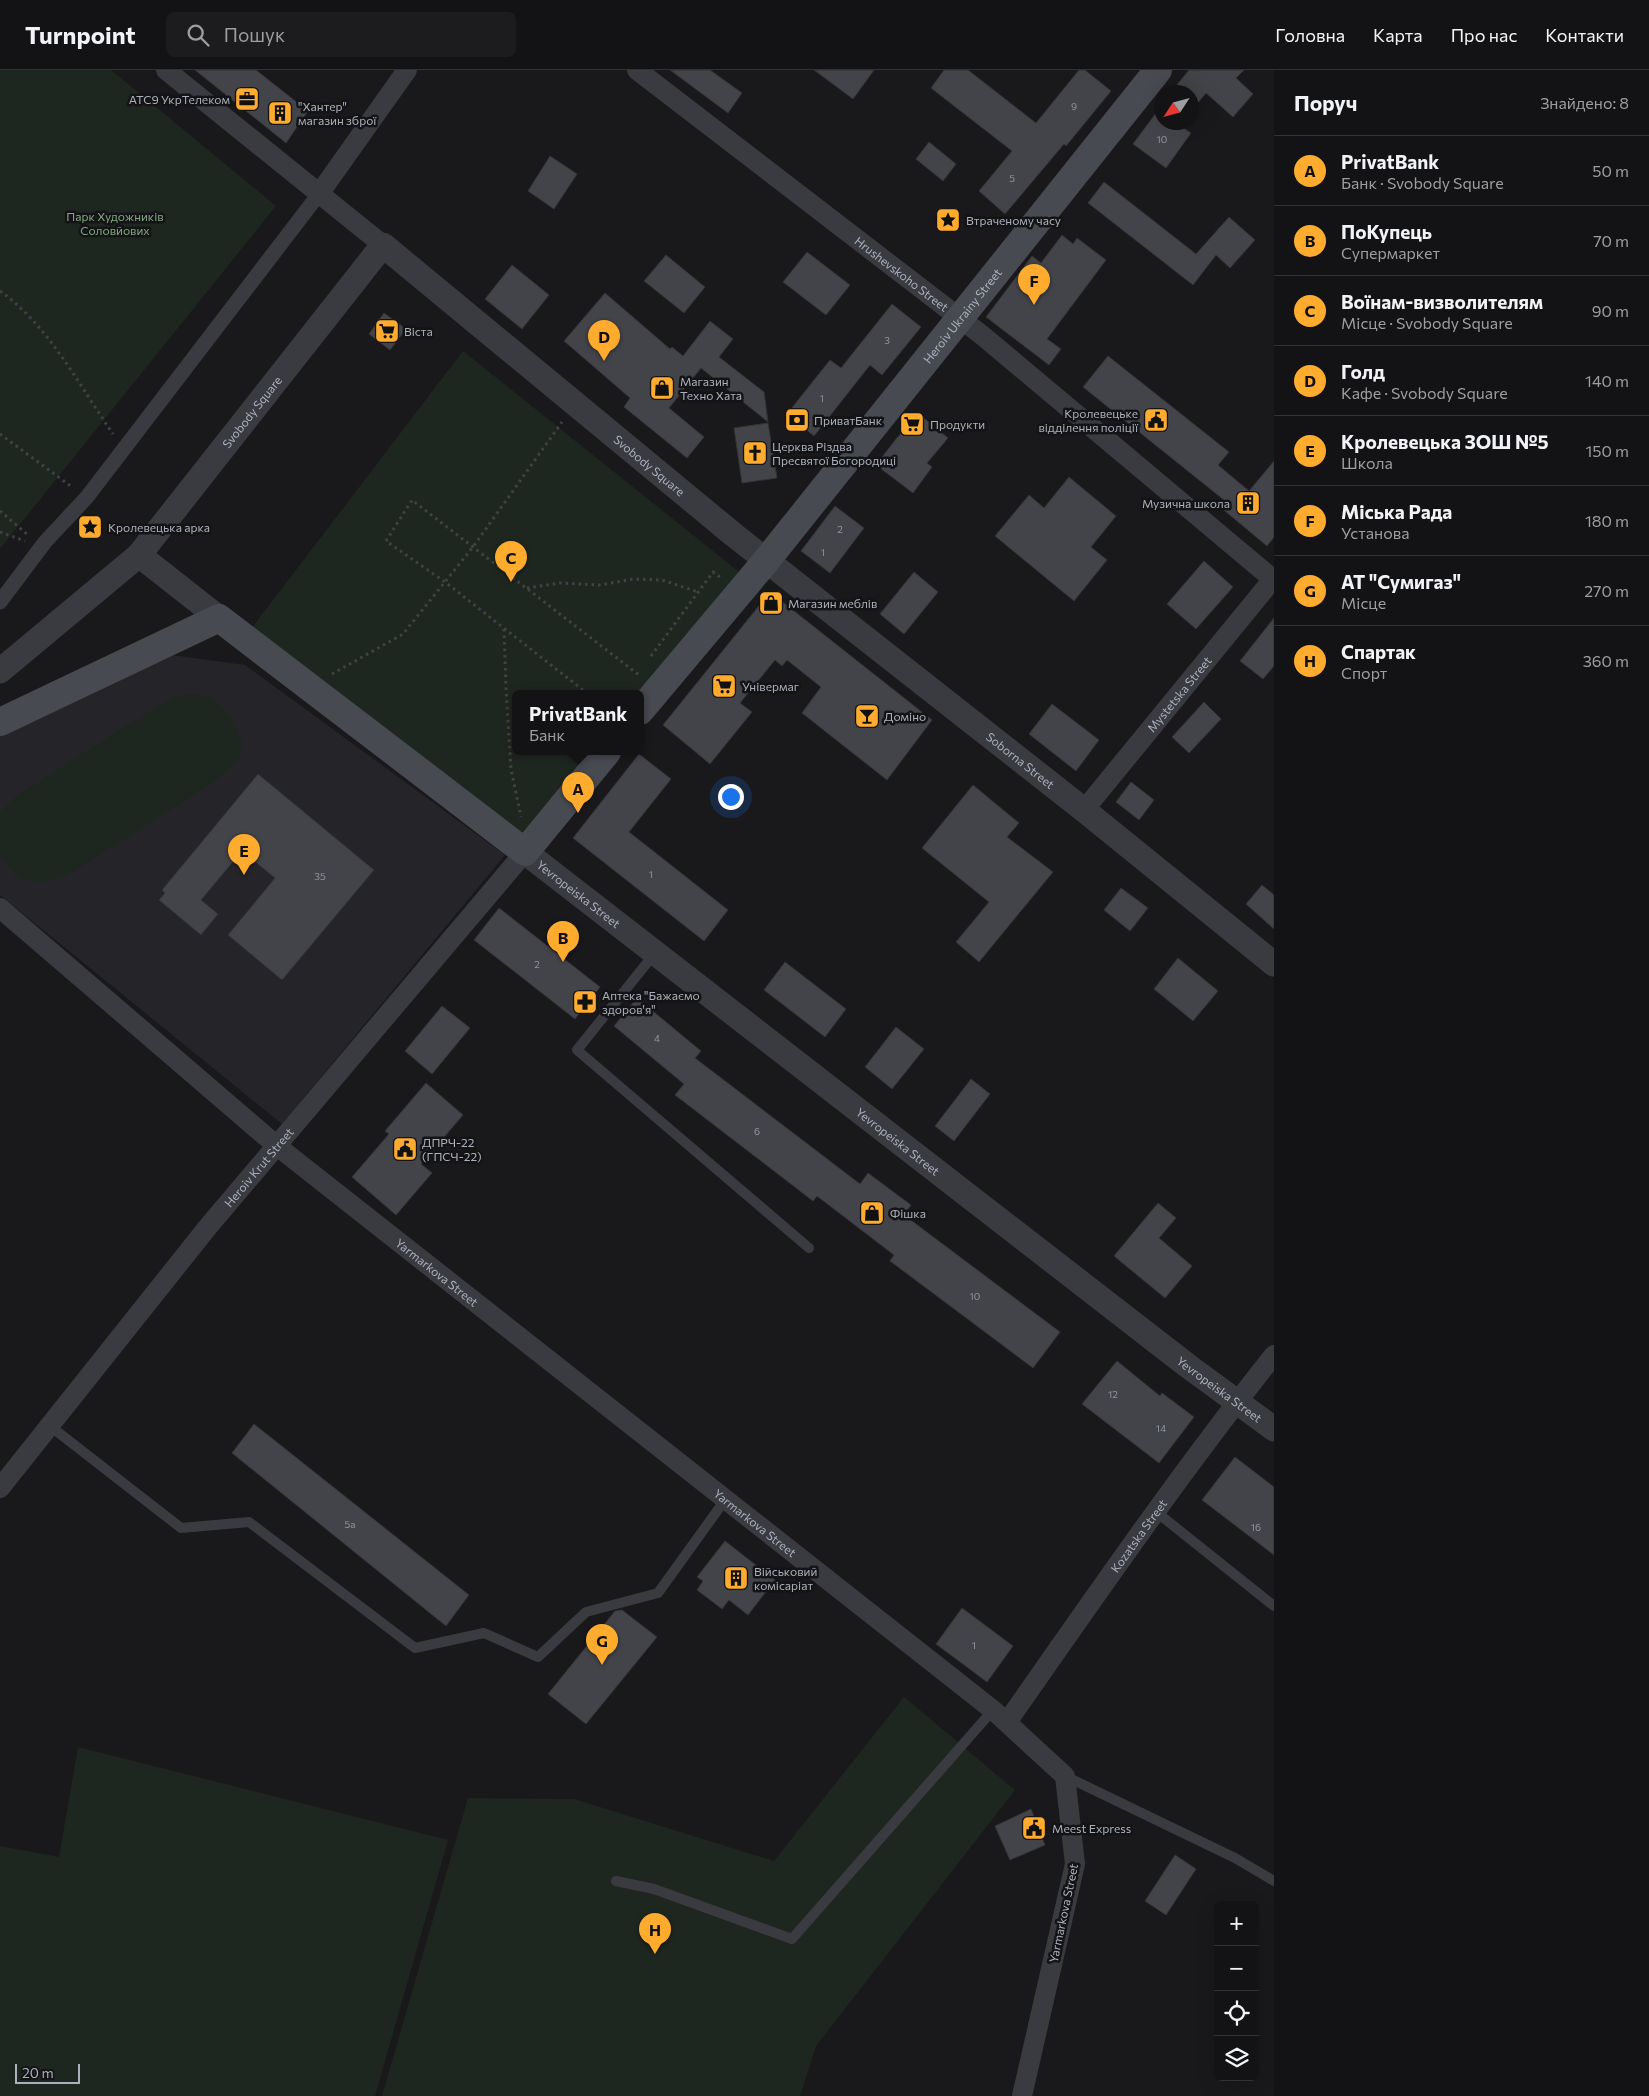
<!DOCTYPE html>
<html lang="uk">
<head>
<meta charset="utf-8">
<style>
	body { margin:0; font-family:Commissioner,sans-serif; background:#1c1c1e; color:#f1f3f6 }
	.controls { position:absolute; right:15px; bottom:15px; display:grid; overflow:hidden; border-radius:8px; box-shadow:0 5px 20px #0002 }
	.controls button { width:45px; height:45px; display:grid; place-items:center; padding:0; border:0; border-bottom:1px solid #323234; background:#131315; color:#f1f3f6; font:25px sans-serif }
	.compass { position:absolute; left:1154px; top:15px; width:45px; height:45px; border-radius:50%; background:#131315; box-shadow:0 5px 20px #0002; rotate:234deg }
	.scale { position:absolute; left:15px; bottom:12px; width:65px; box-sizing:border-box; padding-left:5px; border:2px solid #aab1bc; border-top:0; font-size:14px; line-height:18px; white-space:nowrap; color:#aab1bc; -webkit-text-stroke:4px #141417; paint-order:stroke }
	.you { position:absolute; left:730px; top:726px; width:18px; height:18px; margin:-12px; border:4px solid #fff; border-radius:50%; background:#1a73e8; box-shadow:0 0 0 8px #1a73e833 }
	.badge { display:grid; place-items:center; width:32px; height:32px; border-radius:50%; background:#ffac2e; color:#111; font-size:16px; font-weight:700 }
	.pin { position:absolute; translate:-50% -41px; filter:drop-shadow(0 1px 2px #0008) }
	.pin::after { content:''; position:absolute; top:26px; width:18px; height:15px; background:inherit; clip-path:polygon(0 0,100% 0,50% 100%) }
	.popup { position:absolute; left:512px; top:620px; width:132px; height:65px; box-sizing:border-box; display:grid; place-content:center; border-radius:8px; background:#131315; filter:drop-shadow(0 1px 4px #0005); font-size:16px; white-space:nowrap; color:#9d9ea0 }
	.popup b { font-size:19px; color:#f1f3f6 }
	.popup::after { content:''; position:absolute; left:50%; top:100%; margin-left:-10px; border:10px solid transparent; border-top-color:#131315 }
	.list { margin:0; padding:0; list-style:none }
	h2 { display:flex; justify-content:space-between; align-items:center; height:65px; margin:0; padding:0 20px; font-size:21px }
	h2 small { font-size:16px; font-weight:400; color:#9d9ea0 }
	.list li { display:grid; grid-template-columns:32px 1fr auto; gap:15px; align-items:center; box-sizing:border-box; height:70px; padding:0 20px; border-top:1px solid #323234 }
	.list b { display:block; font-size:19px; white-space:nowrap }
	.list p { margin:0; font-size:16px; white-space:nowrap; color:#9d9ea0 }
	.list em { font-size:16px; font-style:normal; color:#9d9ea0 }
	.icon { flex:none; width:28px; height:28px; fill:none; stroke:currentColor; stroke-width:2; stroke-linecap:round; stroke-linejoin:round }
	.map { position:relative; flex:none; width:1274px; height:2026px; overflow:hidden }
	header { display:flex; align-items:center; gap:30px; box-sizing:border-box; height:70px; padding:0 25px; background:#131315; border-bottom:1px solid #323234 }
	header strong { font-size:24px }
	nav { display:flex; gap:28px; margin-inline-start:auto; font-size:18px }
	.search { width:350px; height:45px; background:#1c1c1e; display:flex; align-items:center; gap:12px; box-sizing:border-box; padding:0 18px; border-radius:8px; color:#9d9ea0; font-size:19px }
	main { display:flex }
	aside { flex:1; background:#131315 }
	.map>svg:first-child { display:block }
	.built { fill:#252529 }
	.green { fill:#1e271f }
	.building { fill:#434449; stroke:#333338 }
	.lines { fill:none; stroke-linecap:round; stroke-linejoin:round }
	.path { stroke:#404248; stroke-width:3; stroke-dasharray:2.5 4; stroke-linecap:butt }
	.service { stroke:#3a3b41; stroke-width:10 }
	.pedestrian { stroke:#3a3b41; stroke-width:15 }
	.minor { stroke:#3a3b41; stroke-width:20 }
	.tertiary { stroke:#3a3b41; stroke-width:25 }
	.secondary { stroke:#474a51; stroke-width:28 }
	.labels { text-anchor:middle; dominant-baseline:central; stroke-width:5; stroke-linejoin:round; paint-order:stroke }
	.number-label { font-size:10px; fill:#90969f }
	.poi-label { font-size:12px; fill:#aab1bc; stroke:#141417; text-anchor:start }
	.park-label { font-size:12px; fill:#80a880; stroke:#141417 }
	.street-label { font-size:12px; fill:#aab1bc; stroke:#141417 }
</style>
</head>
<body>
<header>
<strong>Turnpoint</strong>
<div class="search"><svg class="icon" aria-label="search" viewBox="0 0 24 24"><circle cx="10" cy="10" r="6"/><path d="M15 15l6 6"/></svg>Пошук</div>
<nav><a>Головна</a><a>Карта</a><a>Про нас</a><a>Контакти</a></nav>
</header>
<main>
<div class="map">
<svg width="1274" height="2026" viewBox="0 0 1274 2026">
	<rect width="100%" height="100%" fill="#19191c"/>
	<!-- built -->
	<polygon class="built" points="157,583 245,595 505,785 282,1054 0,825 0,662"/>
	<!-- green -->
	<g class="green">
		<polygon points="0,0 111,0 276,136 0,479"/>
		<polygon points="463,281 743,505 640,624 516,624 516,682 598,682 524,773 251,559"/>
		<polygon points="192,623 211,628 224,639 231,648 241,670 242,682 238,691 218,709 70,804 47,811 28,811 16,806 0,785 0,742 15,727 154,638 181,625"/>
		<polygon points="904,1627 1015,1720 816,1976 800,2026 382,2026 468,1728 574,1729 774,1791"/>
		<polygon points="78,1677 448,1770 375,2026 0,2026 0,1776 59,1787"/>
	</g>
	<!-- building -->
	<g class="building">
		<polygon points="195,0 256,0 308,41 286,73"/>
		<polygon points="670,0 710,0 742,23 728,43"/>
		<polygon points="814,0 874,0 853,29"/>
		<polygon points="944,0 968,0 1036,53 1079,0 1085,0 1111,21 1066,76 1064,74 1005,144 979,121 1012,81 931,18"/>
		<polygon points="1189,0 1244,0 1236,8 1253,24 1233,47 1206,23 1192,40 1192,22 1171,22"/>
		<polygon points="1162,35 1162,52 1181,52 1179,55 1191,63 1166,98 1133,74"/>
		<polygon points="929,72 956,94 943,111 916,89"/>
		<polygon points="550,86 577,104 554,139 528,121"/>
		<polygon points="1104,112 1196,184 1229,147 1255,170 1230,198 1216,185 1193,215 1088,133"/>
		<polygon points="1062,165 1073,174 1077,168 1106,190 1047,269 1061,279 1049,295 986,247 1032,186 1041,193"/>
		<polygon points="807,182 850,215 826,245 783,212"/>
		<polygon points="666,185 705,217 684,243 644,211"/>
		<polygon points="512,195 549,225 522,259 485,229"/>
		<polygon points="605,223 670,279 672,277 683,286 710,251 733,269 719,287 764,322 768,352 701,298 669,338 704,367 687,388 624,337 630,328 564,271"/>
		<polygon points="892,234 921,257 882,305 870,295 814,366 787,344 830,290 841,298"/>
		<polygon points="384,243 406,259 390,280 369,264"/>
		<polygon points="1108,286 1229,382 1218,395 1249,421 1274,391 1274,467 1267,476 1219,436 1224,430 1083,317"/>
		<polygon points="919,344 948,368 927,393 932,397 913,423 876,395 896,369"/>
		<polygon points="768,353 777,408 742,413 734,358"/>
		<polygon points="1069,407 1116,446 1091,477 1107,490 1074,531 995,466 1029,425 1044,438"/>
		<polygon points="835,436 864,458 830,503 801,481"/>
		<polygon points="1204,491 1233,517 1196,559 1167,534"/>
		<polygon points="914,502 938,522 904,564 880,544"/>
		<polygon points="770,522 932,650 887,710 802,643 821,617 787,590 782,596 775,590 740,633 752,642 710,694 663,655"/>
		<polygon points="1274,548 1274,596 1263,609 1240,591"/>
		<polygon points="1204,632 1221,649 1189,683 1172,667"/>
		<polygon points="1052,634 1099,670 1076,701 1029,664"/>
		<polygon points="639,684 671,709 629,762 728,840 704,871 573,768"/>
		<polygon points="258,704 374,800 282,910 228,865 275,808 242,781 201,830 218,844 201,865 159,830 165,823 162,820"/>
		<polygon points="1131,712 1154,730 1139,750 1116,732"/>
		<polygon points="973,715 1019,753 1007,767 1053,802 979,892 956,872 989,832 922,778"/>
		<polygon points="1262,815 1274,825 1274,859 1246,834"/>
		<polygon points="1121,818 1148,838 1130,861 1104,840"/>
		<polygon points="499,838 600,917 575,949 474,870"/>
		<polygon points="1178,888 1218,921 1193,951 1154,919"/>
		<polygon points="785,892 846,939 825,967 764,920"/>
		<polygon points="637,928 701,981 695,988 860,1114 868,1103 911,1135 904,1145 1060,1262 1033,1298 890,1191 894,1185 817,1126 813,1131 675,1025 684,1014 614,956"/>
		<polygon points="442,936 470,958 432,1004 405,981"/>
		<polygon points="896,957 924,979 892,1019 865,997"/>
		<polygon points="971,1009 990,1024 954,1071 935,1056"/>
		<polygon points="426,1013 463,1045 421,1094 432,1103 396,1145 352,1107 389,1064 385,1061"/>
		<polygon points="1158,1133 1176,1148 1159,1168 1192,1196 1165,1228 1114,1186"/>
		<polygon points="1117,1291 1160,1326 1162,1323 1194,1347 1159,1393 1082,1334"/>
		<polygon points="254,1354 469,1525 446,1556 232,1383"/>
		<polygon points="1235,1387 1274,1417 1274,1485 1202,1430"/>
		<polygon points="725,1471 775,1510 748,1545 729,1530 722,1539 697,1520 703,1511 697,1507"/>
		<polygon points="962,1538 1013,1576 987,1612 936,1574"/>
		<polygon points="622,1540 657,1567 586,1654 548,1624 615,1541"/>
		<polygon points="1031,1739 1045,1775 1010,1790 995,1756"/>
		<polygon points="1175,1785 1196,1799 1166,1845 1145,1831"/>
	</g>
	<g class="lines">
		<!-- path -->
		<g class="path">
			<path d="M0 221C49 256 79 315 113 364"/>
			<polyline points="0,364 72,417"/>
			<polyline points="0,441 28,465"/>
			<polyline points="0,462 25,471"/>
			<polyline points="527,518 560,513 600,515 633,509 662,510 698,522"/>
			<polyline points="504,559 506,618 511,699 521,747"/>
			<polyline points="651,586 713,502 721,508"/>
			<polyline points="332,604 403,564 473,477 562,352"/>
			<polyline points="588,624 445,512 386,471 412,430 639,605"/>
		</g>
		<!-- service -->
		<g class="service">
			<polyline points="655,883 577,980 809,1178"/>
			<polyline points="50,1356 181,1458 249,1452 415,1578 484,1563 538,1587 586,1542 658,1523 725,1430"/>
			<polyline points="1155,1441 1274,1536"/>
			<polyline points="1065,1706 1235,1788 1274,1811"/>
			<polyline points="616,1811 654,1819 792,1869 993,1640"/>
		</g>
		<!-- pedestrian -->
		<polyline class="pedestrian" points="0,532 45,472 87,427 319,124"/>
		<!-- minor -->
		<g class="minor">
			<polyline points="166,0 383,175"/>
			<path id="s1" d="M637 0 983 266 1274 510"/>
			<polyline points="319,124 407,0"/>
			<path id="s2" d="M1084 740 1273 509"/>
			<path id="s3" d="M0 838 277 1076 993 1640 1065 1706 1075 1794 1022 2026"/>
			<path id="s4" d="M0 1418 207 1158 525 782"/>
			<path id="s5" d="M1007 1652C1094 1528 1180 1403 1274 1285"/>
		</g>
		<!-- tertiary -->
		<g class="tertiary">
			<path id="s6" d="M219 548 139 485 383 175 734 465 1084 740 1274 894"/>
			<polyline points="0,601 139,485"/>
			<path id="s7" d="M525 782 1188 1296 1274 1359"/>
		</g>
		<!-- secondary -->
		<g class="secondary">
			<path id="s8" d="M640 641 766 491 1158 0"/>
			<polyline points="0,652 219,548 525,782 607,682"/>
		</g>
	</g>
	<!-- icons -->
	<defs>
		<symbol id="office-square" viewBox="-11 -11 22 22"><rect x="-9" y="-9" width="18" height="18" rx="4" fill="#ffac2e" stroke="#141417"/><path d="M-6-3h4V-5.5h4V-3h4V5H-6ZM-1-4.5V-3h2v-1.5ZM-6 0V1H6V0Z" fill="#111"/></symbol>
		<symbol id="building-square" viewBox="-11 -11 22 22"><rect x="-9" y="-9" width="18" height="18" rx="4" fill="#ffac2e" stroke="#141417"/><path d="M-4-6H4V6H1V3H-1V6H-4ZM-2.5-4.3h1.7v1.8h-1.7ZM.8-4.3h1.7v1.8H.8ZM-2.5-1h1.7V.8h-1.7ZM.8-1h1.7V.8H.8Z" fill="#111"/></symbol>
		<symbol id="sight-square" viewBox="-11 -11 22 22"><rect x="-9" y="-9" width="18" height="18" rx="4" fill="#ffac2e" stroke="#141417"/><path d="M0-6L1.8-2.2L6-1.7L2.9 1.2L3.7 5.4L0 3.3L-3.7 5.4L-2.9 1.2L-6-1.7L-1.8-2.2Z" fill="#111"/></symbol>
		<symbol id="supermarket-square" viewBox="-11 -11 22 22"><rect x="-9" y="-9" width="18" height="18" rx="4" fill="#ffac2e" stroke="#141417"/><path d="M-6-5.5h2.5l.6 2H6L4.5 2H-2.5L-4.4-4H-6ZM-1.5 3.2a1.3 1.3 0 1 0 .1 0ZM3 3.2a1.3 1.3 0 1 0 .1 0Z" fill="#111"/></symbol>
		<symbol id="shop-square" viewBox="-11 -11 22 22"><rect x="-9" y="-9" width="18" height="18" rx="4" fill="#ffac2e" stroke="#141417"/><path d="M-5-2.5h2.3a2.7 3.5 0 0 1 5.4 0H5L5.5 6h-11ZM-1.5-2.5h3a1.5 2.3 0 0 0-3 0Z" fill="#111"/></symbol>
		<symbol id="bank-square" viewBox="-11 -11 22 22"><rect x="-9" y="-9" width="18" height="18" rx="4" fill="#ffac2e" stroke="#141417"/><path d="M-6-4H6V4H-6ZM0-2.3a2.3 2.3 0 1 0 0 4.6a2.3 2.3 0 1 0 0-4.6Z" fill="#111"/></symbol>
		<symbol id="civic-square" viewBox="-11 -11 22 22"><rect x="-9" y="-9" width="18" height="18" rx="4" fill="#ffac2e" stroke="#141417"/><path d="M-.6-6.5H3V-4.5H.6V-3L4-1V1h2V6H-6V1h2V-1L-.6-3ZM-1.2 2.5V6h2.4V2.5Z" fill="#111"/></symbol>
		<symbol id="church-square" viewBox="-11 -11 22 22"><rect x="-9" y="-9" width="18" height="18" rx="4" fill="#ffac2e" stroke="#141417"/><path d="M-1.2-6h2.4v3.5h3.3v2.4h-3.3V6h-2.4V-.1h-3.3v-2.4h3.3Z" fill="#111"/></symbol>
		<symbol id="bar-square" viewBox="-11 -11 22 22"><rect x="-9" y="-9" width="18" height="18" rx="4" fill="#ffac2e" stroke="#141417"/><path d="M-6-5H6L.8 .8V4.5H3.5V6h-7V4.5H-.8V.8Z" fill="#111"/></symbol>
		<symbol id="pharmacy-square" viewBox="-11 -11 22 22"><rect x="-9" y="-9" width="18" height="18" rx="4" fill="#ffac2e" stroke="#141417"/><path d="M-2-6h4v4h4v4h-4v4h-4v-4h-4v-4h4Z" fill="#111"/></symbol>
	</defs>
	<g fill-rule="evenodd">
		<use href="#office-square" x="233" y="15" width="28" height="28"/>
		<use href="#building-square" x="266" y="29" width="28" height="28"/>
		<use href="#sight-square" x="934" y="136" width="28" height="28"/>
		<use href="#supermarket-square" x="373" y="247" width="28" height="28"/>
		<use href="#shop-square" x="648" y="304" width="28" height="28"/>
		<use href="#bank-square" x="783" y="336" width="28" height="28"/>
		<use href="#civic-square" x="1142" y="336" width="28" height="28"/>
		<use href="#supermarket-square" x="898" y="340" width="28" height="28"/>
		<use href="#church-square" x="741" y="369" width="28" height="28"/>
		<use href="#building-square" x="1234" y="419" width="28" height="28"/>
		<use href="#sight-square" x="76" y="443" width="28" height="28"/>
		<use href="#shop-square" x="757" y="519" width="28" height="28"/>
		<use href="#supermarket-square" x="710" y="602" width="28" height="28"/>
		<use href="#bar-square" x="853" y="632" width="28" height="28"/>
		<use href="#pharmacy-square" x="571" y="918" width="28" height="28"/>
		<use href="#civic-square" x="391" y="1065" width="28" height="28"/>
		<use href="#shop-square" x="858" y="1129" width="28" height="28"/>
		<use href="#building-square" x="722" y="1494" width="28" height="28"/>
		<use href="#civic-square" x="1020" y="1744" width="28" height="28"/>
	</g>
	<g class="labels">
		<!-- number labels -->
		<g class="number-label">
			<text x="1074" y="36">9</text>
			<text x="1162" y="69">10</text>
			<text x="1012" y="108">5</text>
			<text x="887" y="270">3</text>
			<text x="822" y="328">1</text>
			<text x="840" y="459">2</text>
			<text x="823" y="482">1</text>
			<text x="651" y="804">1</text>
			<text x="320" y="806">35</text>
			<text x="537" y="894">2</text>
			<text x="657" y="968">4</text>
			<text x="757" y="1061">6</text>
			<text x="975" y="1226">10</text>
			<text x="1113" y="1324">12</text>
			<text x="1161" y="1358">14</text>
			<text x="350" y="1454">5а</text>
			<text x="1256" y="1457">16</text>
			<text x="974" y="1575">1</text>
		</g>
		<!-- poi labels -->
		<g class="poi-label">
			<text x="230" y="29" text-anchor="end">АТС9 УкрТелеком</text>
			<text x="298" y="36">"Хантер"<tspan x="298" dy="14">магазин зброї</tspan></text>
			<text x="966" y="150">Втраченому часу</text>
			<text x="404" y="261">Віста</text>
			<text x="680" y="311">Магазин<tspan x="680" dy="14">Техно Хата</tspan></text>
			<text x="1138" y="343" text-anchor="end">Кролевецьке<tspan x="1138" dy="14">відділення поліції</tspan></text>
			<text x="814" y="350">ПриватБанк</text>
			<text x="930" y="354">Продукти</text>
			<text x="772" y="376">Церква Різдва<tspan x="772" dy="14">Пресвятої Богородиці</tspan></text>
			<text x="1230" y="433" text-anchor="end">Музична школа</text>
			<text x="108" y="457">Кролевецька арка</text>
			<text x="788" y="533">Магазин меблів</text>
			<text x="742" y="616">Універмаг</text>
			<text x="884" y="646">Доміно</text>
			<text x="602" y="925">Аптека "Бажаємо<tspan x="602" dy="14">здоров'я"</tspan></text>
			<text x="422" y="1072">ДПРЧ-22<tspan x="422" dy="14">(ГПСЧ-22)</tspan></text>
			<text x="890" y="1143">Фішка</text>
			<text x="754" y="1501">Військовий<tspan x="754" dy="14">комісаріат</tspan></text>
			<text x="1052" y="1758">Meest Express</text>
		</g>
		<!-- park labels -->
		<g class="park-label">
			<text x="115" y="146">Парк Художників<tspan x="115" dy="14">Соловйових</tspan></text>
		</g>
		<!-- street labels -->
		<g class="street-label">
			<text stroke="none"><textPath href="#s1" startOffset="334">Hrushevskoho Street</textPath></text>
			<text stroke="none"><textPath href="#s8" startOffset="510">Heroiv Ukrainy Street</textPath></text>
			<text stroke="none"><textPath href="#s6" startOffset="284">Svobody Square</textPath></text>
			<text stroke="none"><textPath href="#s6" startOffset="842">Svobody Square</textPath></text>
			<text stroke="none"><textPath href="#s2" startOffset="150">Mystetska Street</textPath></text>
			<text stroke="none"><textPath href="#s6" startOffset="1316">Soborna Street</textPath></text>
			<text stroke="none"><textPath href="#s7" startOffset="68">Yevropeiska Street</textPath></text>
			<text stroke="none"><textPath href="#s7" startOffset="472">Yevropeiska Street</textPath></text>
			<text stroke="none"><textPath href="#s4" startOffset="412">Heroiv Krut Street</textPath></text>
			<text stroke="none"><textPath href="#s3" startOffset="569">Yarmarkova Street</textPath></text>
			<text stroke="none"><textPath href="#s7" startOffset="878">Yevropeiska Street</textPath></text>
			<text stroke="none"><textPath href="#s3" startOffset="974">Yarmarkova Street</textPath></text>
			<text stroke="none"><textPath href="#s5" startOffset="228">Kozatska Street</textPath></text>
			<text transform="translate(1063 1843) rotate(-78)">Yarmarkova Street</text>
		</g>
	</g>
</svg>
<div class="controls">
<button>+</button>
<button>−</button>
<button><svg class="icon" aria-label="locate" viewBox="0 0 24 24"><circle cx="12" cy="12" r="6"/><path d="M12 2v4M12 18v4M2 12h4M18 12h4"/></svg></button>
<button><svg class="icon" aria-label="layers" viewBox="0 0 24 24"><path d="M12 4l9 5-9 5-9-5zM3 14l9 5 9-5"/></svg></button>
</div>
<svg class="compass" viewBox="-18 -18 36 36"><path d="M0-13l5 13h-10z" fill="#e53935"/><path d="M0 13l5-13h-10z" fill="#9d9ea0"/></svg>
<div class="scale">20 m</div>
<div class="you"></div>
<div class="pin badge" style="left:578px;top:743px">A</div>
<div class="popup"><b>PrivatBank</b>Банк</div>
<div class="pin badge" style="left:563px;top:892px">B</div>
<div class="pin badge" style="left:511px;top:512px">C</div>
<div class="pin badge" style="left:604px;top:291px">D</div>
<div class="pin badge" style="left:244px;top:805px">E</div>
<div class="pin badge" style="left:1034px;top:235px">F</div>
<div class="pin badge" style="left:602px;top:1595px">G</div>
<div class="pin badge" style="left:655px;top:1884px">H</div>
</div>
<aside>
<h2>Поруч<small>Знайдено: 8</small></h2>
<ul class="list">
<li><span class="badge">A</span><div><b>PrivatBank</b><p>Банк · Svobody Square</p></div><em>50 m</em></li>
<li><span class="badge">B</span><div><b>ПоКупець</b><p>Супермаркет</p></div><em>70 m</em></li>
<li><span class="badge">C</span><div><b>Воїнам-визволителям</b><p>Місце · Svobody Square</p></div><em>90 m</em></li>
<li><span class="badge">D</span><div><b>Голд</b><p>Кафе · Svobody Square</p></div><em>140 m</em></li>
<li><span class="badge">E</span><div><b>Кролевецька ЗОШ №5</b><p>Школа</p></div><em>150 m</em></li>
<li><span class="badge">F</span><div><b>Міська Рада</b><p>Установа</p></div><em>180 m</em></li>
<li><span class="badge">G</span><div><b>АТ &quot;Сумигаз&quot;</b><p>Місце</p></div><em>270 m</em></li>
<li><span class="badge">H</span><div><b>Спартак</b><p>Спорт</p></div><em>360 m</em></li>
</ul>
</aside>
</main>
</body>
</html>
